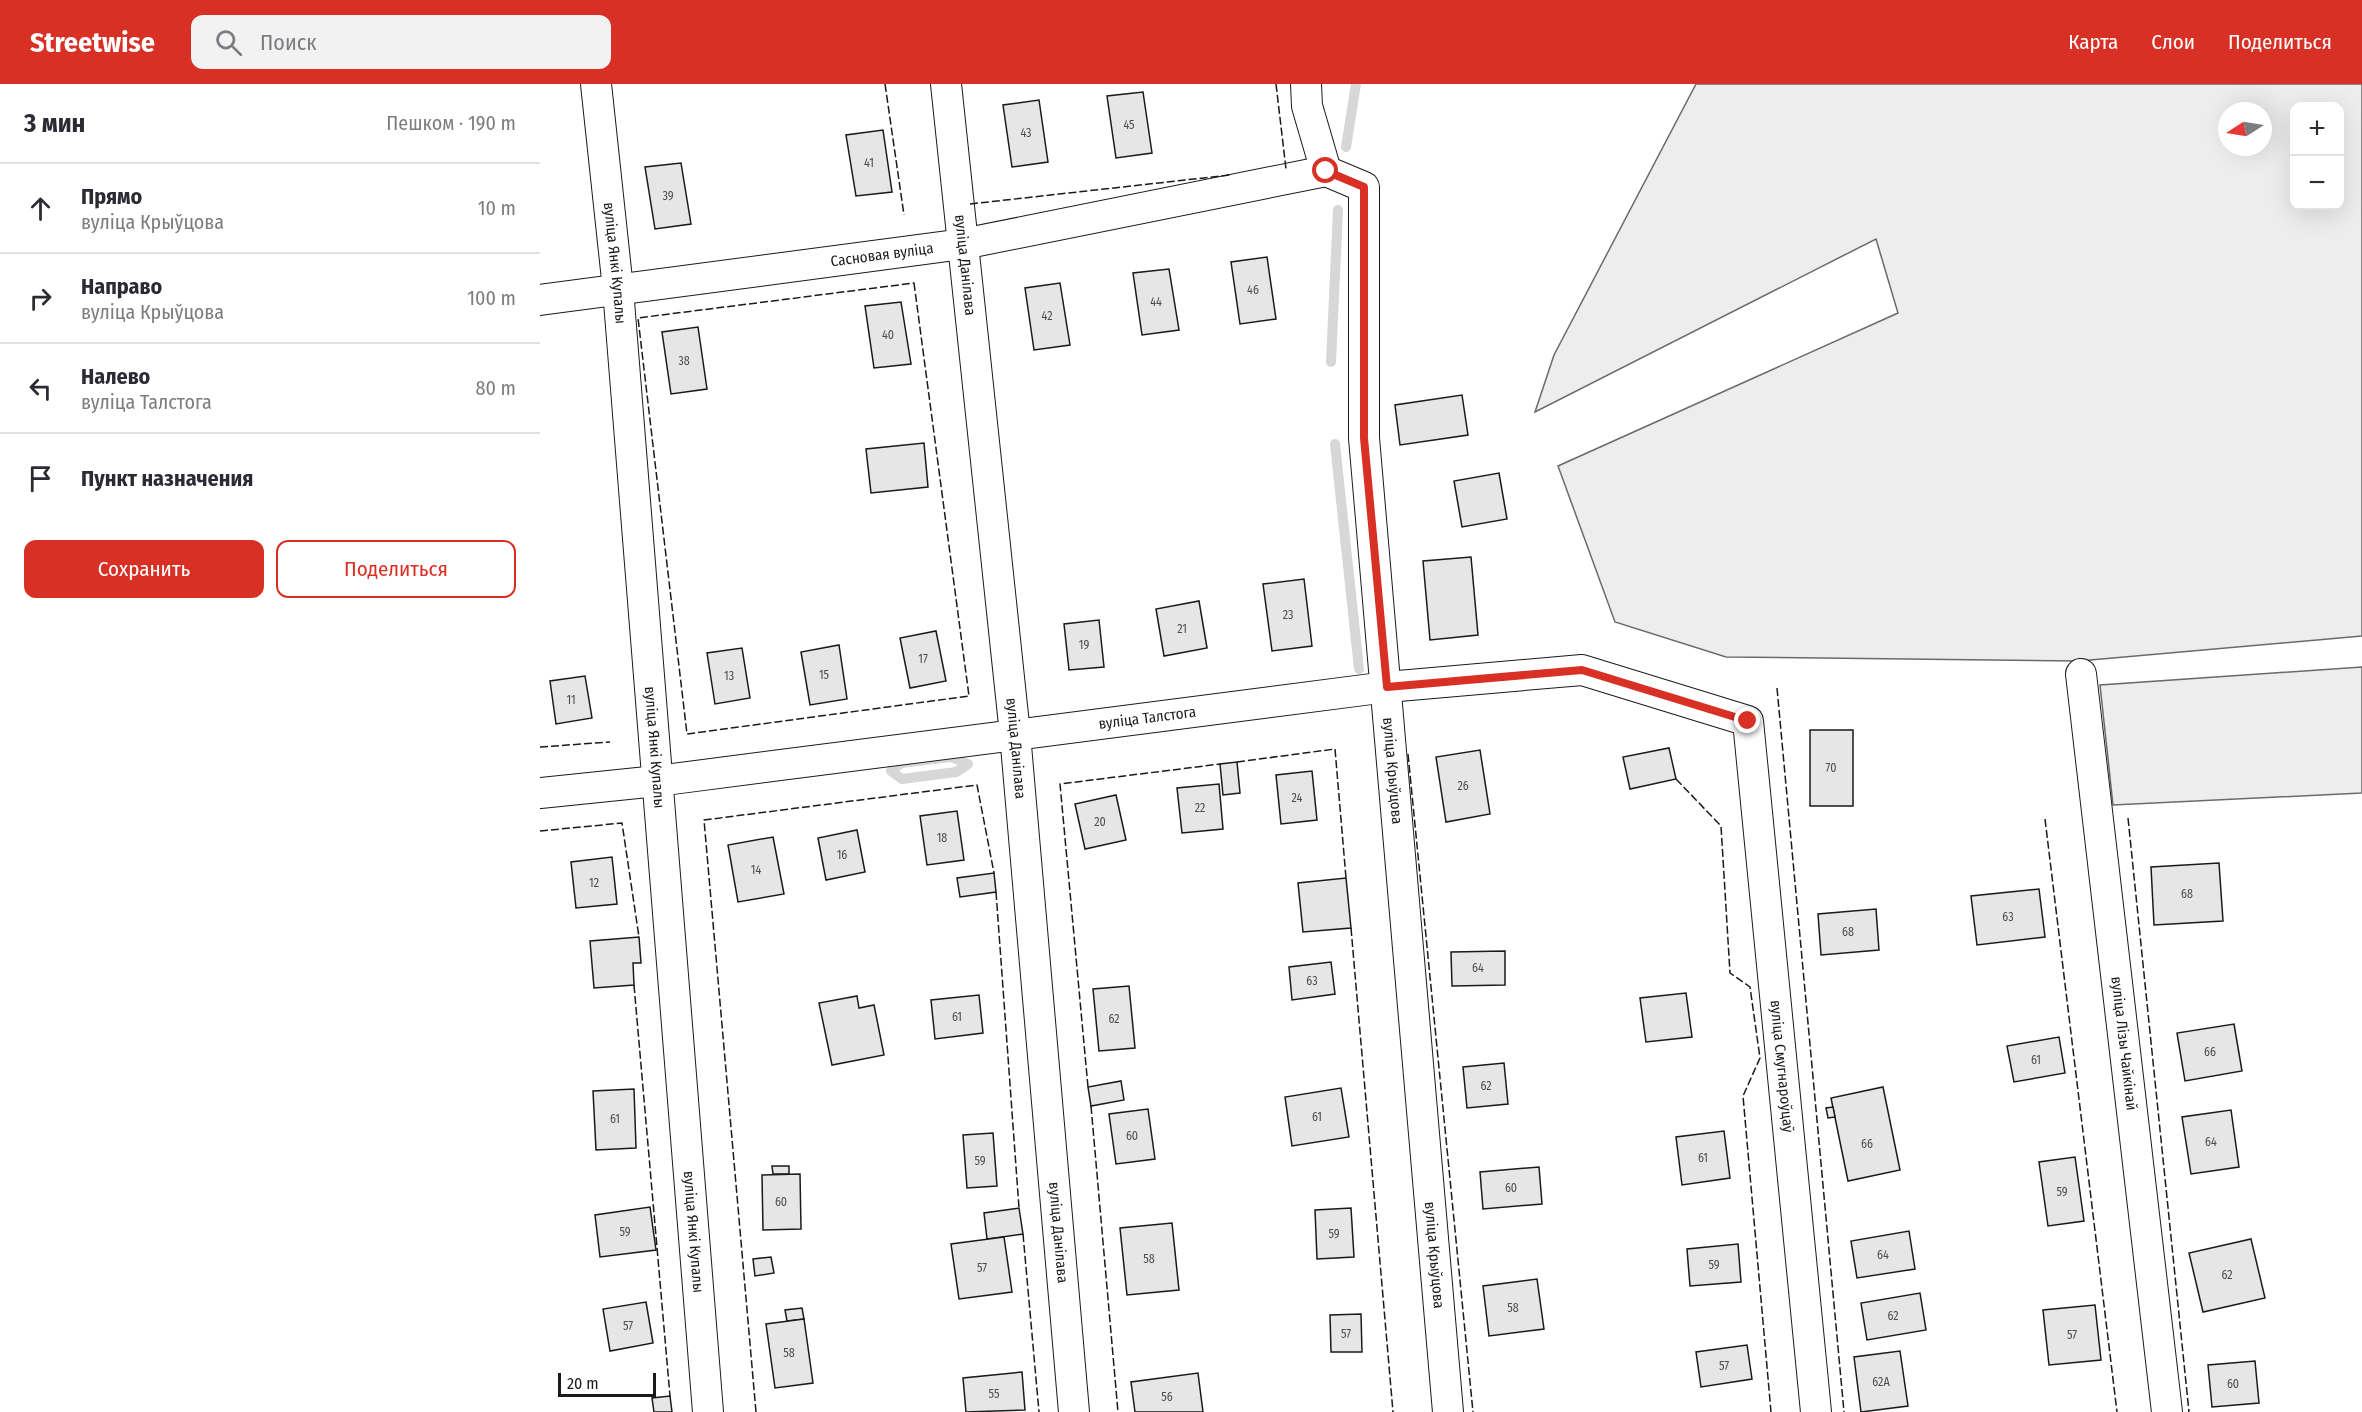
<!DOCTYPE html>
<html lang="ru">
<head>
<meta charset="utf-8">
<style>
	body { margin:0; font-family:"Fira Sans Condensed",sans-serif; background:#f2f2f3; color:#2b2b33 }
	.controls { position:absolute; right:18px; top:18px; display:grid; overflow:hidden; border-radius:12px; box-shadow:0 6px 24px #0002 }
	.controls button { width:54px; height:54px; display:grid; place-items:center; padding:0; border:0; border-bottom:2px solid #e1e1e2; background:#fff; color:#2b2b33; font:30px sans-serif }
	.compass { position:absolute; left:1678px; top:18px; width:54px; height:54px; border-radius:50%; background:#fff; box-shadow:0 6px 24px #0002; rotate:258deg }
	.scale { position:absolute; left:18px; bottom:15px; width:98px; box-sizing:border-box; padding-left:6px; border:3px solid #1a1a1a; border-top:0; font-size:16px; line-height:21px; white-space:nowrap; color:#1a1a1a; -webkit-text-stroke:4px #fff; paint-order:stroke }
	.stop { position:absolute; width:18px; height:18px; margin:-14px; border:4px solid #d93025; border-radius:50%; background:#fff }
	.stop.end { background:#d93025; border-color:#fff; box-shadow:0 2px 6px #0008 }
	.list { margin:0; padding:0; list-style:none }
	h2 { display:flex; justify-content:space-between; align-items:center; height:78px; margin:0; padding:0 24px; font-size:26px }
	h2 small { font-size:20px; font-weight:400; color:#7c7c81 }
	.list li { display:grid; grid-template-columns:39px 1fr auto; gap:18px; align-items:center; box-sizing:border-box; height:90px; padding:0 24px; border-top:2px solid #e1e1e2 }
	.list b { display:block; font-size:22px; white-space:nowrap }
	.list p { margin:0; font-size:20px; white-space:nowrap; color:#7c7c81 }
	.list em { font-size:20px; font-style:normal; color:#7c7c81 }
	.actions { display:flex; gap:12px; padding:18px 24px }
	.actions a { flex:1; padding:14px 0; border:2px solid #d93025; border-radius:12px; text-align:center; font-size:21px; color:#d93025 }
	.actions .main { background:#d93025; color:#fff }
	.icon { flex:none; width:33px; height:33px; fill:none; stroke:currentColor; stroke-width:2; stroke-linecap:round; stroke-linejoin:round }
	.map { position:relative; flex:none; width:1822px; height:1328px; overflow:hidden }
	header { display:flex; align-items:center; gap:36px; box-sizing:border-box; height:84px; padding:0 30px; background:#d93025; color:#fff }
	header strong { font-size:28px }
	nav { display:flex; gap:33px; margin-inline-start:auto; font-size:21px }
	.search { width:420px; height:54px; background:#f2f2f3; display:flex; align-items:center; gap:15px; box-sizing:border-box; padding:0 21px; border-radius:12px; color:#7c7c81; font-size:22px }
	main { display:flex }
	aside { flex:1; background:#fff }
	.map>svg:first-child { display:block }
	.built { fill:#ededed; stroke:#6a6a6a; stroke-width:1.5; fill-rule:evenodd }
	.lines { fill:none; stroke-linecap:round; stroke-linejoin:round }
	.stream { stroke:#d7d7d7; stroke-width:10 }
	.building { fill:#e6e6e6; stroke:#1a1a1a; stroke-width:1.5 }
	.minor-casing { stroke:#1a1a1a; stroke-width:32 }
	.minor { stroke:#fff; stroke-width:30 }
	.fence { stroke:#1a1a1a; stroke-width:1.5; stroke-dasharray:8 3; stroke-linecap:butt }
	.route { stroke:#d93025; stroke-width:8 }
	.labels { text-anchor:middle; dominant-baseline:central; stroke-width:4.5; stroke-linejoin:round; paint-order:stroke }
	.number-label { font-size:12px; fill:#4d4d4d }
	.street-label { font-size:15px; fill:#1a1a1a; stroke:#fff }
</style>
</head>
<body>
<header>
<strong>Streetwise</strong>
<div class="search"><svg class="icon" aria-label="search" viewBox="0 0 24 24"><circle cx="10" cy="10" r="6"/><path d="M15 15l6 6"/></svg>Поиск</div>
<nav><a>Карта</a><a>Слои</a><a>Поделиться</a></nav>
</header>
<main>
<aside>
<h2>3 мин<small>Пешком · 190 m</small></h2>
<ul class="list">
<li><svg class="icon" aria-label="ahead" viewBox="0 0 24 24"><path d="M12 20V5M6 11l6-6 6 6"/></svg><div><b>Прямо</b><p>вуліца Крыўцова</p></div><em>10 m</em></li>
<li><svg class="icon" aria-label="right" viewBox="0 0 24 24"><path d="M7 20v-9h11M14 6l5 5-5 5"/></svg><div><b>Направо</b><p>вуліца Крыўцова</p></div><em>100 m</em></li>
<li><svg class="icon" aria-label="left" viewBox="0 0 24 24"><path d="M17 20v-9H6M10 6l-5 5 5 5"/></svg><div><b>Налево</b><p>вуліца Талстога</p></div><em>80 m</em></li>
<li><svg class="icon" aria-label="arrive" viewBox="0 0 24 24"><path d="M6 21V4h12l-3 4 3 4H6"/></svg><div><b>Пункт назначения</b></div></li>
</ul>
<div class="actions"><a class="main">Сохранить</a><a>Поделиться</a></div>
</aside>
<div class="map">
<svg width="1822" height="1328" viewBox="0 0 1822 1328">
	<rect width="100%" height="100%" fill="#fff"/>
	<!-- built -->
	<g class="built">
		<path d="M1156 0H1822V552L1539 577 1186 573 1075 538 1018 382 1358 229 1336 155 995 328 1014 271ZM1754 22H1800V122H1754ZM1687 27H1723V63H1687Z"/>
		<polygon points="1822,583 1822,709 1573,721 1560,601"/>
	</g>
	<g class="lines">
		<!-- stream -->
		<g class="stream">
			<polyline points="806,63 816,0"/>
			<polyline points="791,278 798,126"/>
			<polyline points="795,360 819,585"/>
			<polygon points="411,673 428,680 416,688 362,695 351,687 361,679"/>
		</g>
	</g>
	<!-- building -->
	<g class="building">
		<polygon points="603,8 612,69 576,74 567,12"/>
		<polygon points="499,16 508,78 472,83 463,21"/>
		<polygon points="343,46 352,108 316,112 306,51"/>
		<polygon points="141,79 151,140 115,145 105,83"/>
		<polygon points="727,173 736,235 700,240 691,178"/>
		<polygon points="629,185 639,246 602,251 593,189"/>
		<polygon points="520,199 530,261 494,266 485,204"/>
		<polygon points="361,218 371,280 334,284 325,222"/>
		<polygon points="158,243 167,305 131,310 122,248"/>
		<polygon points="922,311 928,351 860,361 855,321"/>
		<polygon points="384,359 388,403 331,409 326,365"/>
		<polygon points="959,389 967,435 922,443 914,397"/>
		<polygon points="931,473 938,551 890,556 883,477"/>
		<polygon points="764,495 772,562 732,567 723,500"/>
		<polygon points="659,517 667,564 624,572 616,525"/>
		<polygon points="559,536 564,583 529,586 524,540"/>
		<polygon points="396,547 406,597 370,604 360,554"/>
		<polygon points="299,561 307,615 270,621 261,568"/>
		<polygon points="202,564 210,614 175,620 167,569"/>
		<polygon points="45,592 52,634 16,640 10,597"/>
		<rect x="1270" y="646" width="43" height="76"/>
		<polygon points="1129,664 1136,695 1090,705 1083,673"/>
		<polygon points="940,666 950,730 906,738 896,673"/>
		<polygon points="697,678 700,709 683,711 680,680"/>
		<polygon points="772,687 777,736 741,740 736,691"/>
		<polygon points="679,700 683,745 642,749 637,704"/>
		<polygon points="576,711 586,756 545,765 535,720"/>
		<polygon points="417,727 424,776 387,781 380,732"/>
		<polygon points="317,746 325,788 286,796 278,754"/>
		<polygon points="233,753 244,810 198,818 188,761"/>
		<polygon points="72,773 77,820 36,824 31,778"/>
		<polygon points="1679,779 1683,837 1614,841 1611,783"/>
		<polygon points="454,789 456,808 420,813 417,794"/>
		<polygon points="806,794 811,844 763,848 758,799"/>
		<polygon points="1499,805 1505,853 1437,861 1431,812"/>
		<polygon points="1336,825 1339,866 1281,871 1278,830"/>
		<polygon points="99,853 101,879 93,879 94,901 54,904 50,857"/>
		<polygon points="965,867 965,901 912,902 911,868"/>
		<polygon points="791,878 795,910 752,916 749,883"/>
		<polygon points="589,902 595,964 559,967 553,905"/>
		<polygon points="1146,909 1152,953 1106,958 1100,914"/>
		<polygon points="439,911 443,949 395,955 391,916"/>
		<polygon points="317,912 319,924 334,921 344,971 292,981 279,919"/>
		<polygon points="1694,940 1702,987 1645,997 1637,949"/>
		<polygon points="1519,953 1525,989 1474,998 1467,962"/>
		<polygon points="964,979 968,1020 927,1024 923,983"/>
		<polygon points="581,997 584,1016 551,1022 548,1003"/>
		<polygon points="1343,1003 1360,1086 1308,1097 1291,1014"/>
		<polygon points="801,1004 809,1053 752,1062 745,1013"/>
		<polygon points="94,1005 96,1064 56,1066 53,1007"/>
		<polygon points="1293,1023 1295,1033 1288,1034 1286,1024"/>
		<polygon points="608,1025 615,1075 576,1080 569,1030"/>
		<polygon points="1691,1026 1699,1083 1651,1090 1642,1033"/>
		<polygon points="1184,1047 1190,1094 1142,1101 1136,1053"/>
		<polygon points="453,1049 457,1102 427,1104 423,1051"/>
		<polygon points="1535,1073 1544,1137 1508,1142 1499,1078"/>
		<polygon points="232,1082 249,1082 249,1090 233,1090"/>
		<polygon points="999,1083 1002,1120 943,1125 940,1088"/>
		<polygon points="260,1090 261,1145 223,1146 222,1091"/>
		<polygon points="110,1123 116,1166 60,1173 55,1131"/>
		<polygon points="479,1124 483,1150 447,1155 444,1129"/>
		<polygon points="811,1124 814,1173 777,1175 775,1126"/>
		<polygon points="632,1139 639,1206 587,1211 580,1144"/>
		<polygon points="1369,1147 1375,1185 1317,1194 1311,1157"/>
		<polygon points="464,1153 472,1208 419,1215 411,1160"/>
		<polygon points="1711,1155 1725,1214 1663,1228 1649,1169"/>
		<polygon points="1198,1160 1201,1198 1150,1202 1147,1165"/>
		<polygon points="231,1173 234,1189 215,1192 213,1175"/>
		<polygon points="997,1195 1004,1245 949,1252 943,1202"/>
		<polygon points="1380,1209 1386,1246 1327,1256 1321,1219"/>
		<polygon points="106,1218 113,1259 70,1267 63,1225"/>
		<polygon points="1555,1221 1561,1276 1509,1281 1503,1226"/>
		<polygon points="262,1224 264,1235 247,1237 245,1226"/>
		<polygon points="821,1230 822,1268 791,1268 790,1231"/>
		<polygon points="264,1235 273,1299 235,1304 226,1240"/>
		<polygon points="1207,1261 1212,1295 1161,1303 1156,1268"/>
		<polygon points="1360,1267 1368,1322 1321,1328 1314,1273"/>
		<polygon points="1715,1277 1719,1319 1672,1323 1668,1281"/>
		<polygon points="482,1288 485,1326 426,1328 423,1294"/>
		<polygon points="658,1289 663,1328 595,1328 591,1298"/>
		<polygon points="130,1312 132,1328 114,1328 112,1314"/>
	</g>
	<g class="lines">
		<defs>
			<g id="minor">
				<path id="s1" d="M56 0 78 205 168 1328"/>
				<path id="s2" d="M406 0 475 650 534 1328"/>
				<path id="s3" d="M766 0 767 22 786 87 824 103V354L908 1328"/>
				<path id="s4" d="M0 216 423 160 786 87"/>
				<path id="s5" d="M1541 590 1627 1328"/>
				<path id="s6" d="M0 709 117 697 847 603 1042 586 1208 637 1276 1328"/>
			</g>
		</defs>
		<!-- minor casing -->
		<use href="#minor" class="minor-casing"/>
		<!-- minor -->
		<use href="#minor" class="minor"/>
		<!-- fence -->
		<g class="fence">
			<polyline points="345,0 364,131"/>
			<polyline points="736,0 746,85"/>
			<polyline points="430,120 690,91"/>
			<polygon points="374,199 429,612 147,650 98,234"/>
			<polyline points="1237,604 1304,1328"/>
			<polyline points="0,663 70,658"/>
			<polyline points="868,670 933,1328"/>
			<polyline points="697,678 795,665 806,794"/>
			<polyline points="1136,695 1181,742 1190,889 1210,903 1220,974 1203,1012 1231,1328"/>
			<polyline points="1588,734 1649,1328"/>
			<polyline points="1505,735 1577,1328"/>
			<polyline points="0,747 82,739 99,853"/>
			<polyline points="456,808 479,1124"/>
			<polyline points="811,844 853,1328"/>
			<polyline points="94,901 130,1312"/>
			<polyline points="548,1003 520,700 680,680"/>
			<polyline points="551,1022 578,1328"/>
			<polyline points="483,1150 499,1328"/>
			<polyline points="216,1328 164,736 437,701 454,789"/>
		</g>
	</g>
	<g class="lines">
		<!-- route -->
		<polyline class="route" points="786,87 824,103 824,354 847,603 1042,586 1208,637"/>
	</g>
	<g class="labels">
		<!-- number labels -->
		<g class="number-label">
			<text x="589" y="41">45</text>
			<text x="486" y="49">43</text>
			<text x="329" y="79">41</text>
			<text x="128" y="112">39</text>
			<text x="713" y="206">46</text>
			<text x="616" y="218">44</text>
			<text x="507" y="232">42</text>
			<text x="348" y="251">40</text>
			<text x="144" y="277">38</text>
			<text x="748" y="531">23</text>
			<text x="642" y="545">21</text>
			<text x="544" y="561">19</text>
			<text x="383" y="575">17</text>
			<text x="284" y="591">15</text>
			<text x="189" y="592">13</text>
			<text x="31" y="616">11</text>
			<text x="1291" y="684">70</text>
			<text x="923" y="702">26</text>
			<text x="757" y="714">24</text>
			<text x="660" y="724">22</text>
			<text x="560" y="738">20</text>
			<text x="402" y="754">18</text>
			<text x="302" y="771">16</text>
			<text x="216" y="786">14</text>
			<text x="54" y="799">12</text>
			<text x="1647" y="810">68</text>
			<text x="1468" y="833">63</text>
			<text x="1308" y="848">68</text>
			<text x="938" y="884">64</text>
			<text x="772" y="897">63</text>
			<text x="417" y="933">61</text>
			<text x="574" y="935">62</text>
			<text x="1670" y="968">66</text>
			<text x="1496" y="976">61</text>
			<text x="946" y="1002">62</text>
			<text x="777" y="1033">61</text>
			<text x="75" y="1035">61</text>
			<text x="592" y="1052">60</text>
			<text x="1671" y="1058">64</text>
			<text x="1327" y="1060">66</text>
			<text x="1163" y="1074">61</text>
			<text x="440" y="1077">59</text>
			<text x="971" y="1104">60</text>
			<text x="1522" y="1108">59</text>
			<text x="241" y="1118">60</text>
			<text x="85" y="1148">59</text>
			<text x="794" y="1150">59</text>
			<text x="1343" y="1171">64</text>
			<text x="609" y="1175">58</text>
			<text x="1174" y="1181">59</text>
			<text x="442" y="1184">57</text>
			<text x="1687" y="1191">62</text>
			<text x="973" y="1224">58</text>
			<text x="1353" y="1232">62</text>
			<text x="88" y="1242">57</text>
			<text x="806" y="1250">57</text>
			<text x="1532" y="1251">57</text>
			<text x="249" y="1269">58</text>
			<text x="1184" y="1282">57</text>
			<text x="1341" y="1298">62А</text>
			<text x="1693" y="1300">60</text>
			<text x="454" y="1310">55</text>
			<text x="627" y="1313">56</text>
		</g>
		<!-- street labels -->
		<g class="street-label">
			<text stroke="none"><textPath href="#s4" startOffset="345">Сасновая вуліца</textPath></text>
			<text stroke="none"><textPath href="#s1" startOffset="180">вуліца Янкі Купалы</textPath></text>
			<text stroke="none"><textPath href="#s2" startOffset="182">вуліца Данілава</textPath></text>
			<text stroke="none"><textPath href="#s6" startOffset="612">вуліца Талстога</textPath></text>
			<text stroke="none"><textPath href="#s2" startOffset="668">вуліца Данілава</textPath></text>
			<text stroke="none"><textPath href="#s1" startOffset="666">вуліца Янкі Купалы</textPath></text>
			<text stroke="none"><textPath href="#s3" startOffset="716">вуліца Крыўцова</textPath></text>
			<text stroke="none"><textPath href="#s5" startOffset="372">вуліца Лізы Чайкінай</textPath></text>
			<text stroke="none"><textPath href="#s6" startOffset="1570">вуліца Смугнароўцаў</textPath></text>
			<text stroke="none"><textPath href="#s1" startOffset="1152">вуліца Янкі Купалы</textPath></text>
			<text stroke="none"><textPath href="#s2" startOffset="1154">вуліца Данілава</textPath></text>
			<text stroke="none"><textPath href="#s3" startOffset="1202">вуліца Крыўцова</textPath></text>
		</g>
	</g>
</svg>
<div class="controls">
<button>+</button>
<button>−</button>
</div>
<svg class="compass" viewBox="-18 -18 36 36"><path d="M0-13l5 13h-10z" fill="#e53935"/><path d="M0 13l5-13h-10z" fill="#7c7c81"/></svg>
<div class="scale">20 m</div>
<div class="stop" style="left:786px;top:87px"></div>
<div class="stop end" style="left:1208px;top:637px"></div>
</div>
</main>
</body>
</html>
